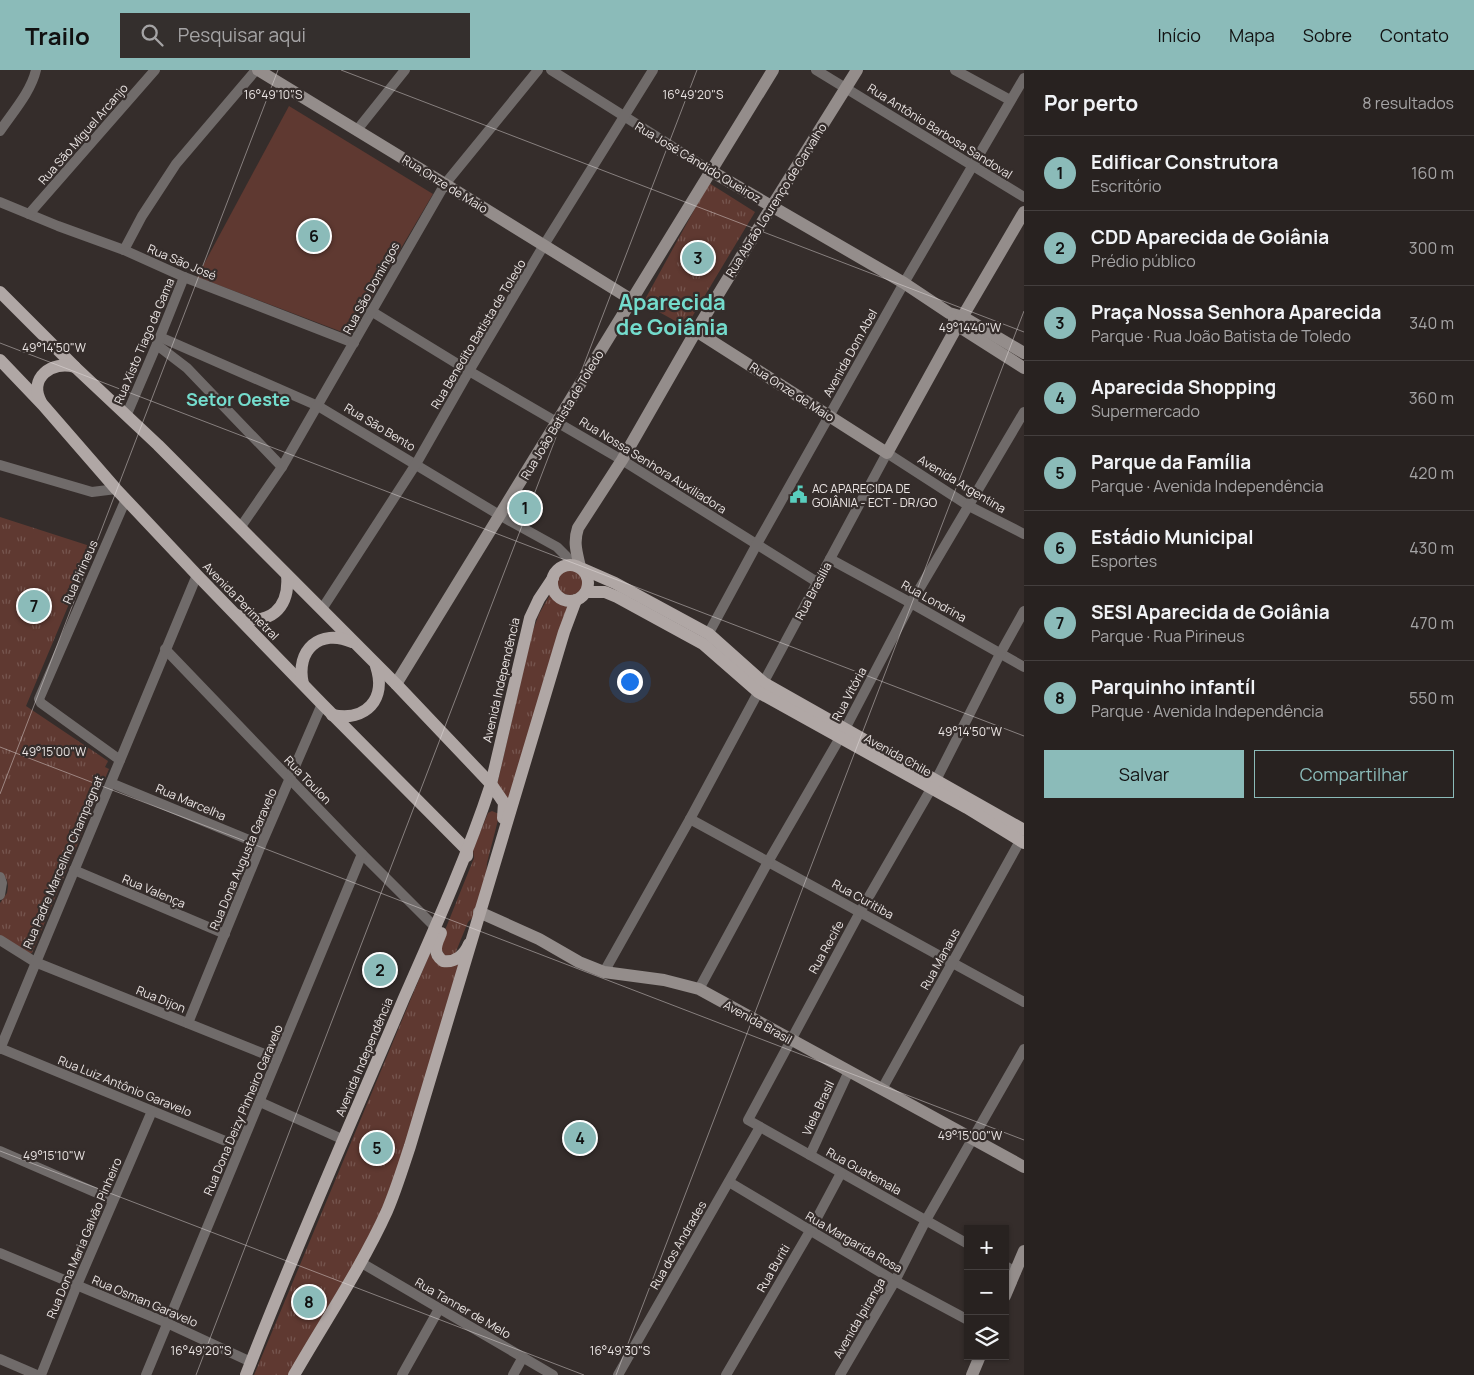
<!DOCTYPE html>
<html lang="pt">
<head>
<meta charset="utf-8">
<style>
	body { margin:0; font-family:Manrope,sans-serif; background:#342f2d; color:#f1f3f6 }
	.controls { position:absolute; right:15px; bottom:15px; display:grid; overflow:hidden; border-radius:0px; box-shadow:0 1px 4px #0004 }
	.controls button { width:45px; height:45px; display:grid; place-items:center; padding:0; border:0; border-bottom:1px solid #443f3e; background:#282220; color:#f1f3f6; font:25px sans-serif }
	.you { position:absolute; left:629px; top:611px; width:18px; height:18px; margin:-12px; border:4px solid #fff; border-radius:50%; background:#1a73e8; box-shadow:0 0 0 8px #1a73e833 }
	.badge { display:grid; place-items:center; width:32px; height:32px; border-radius:50%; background:#8bbbb9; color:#111; font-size:16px; font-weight:700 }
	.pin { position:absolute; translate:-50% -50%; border:2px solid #fff; box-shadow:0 1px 5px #0006 }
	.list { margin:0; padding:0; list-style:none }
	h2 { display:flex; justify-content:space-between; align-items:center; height:65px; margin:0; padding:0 20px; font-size:21px }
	h2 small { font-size:16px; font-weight:400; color:#a5a4a5 }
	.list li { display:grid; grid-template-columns:32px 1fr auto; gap:15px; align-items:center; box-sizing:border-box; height:75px; padding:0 20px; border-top:1px solid #443f3e }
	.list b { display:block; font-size:19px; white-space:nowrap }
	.list p { margin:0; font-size:16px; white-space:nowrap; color:#a5a4a5 }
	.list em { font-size:16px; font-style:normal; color:#a5a4a5 }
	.actions { display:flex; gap:10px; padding:15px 20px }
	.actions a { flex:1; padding:11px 0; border:1px solid #8bbbb9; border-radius:0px; text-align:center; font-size:18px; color:#8bbbb9 }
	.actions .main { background:#8bbbb9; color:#111 }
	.icon { flex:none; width:28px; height:28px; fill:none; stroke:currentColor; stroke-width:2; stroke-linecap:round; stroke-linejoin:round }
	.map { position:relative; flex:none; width:1024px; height:1305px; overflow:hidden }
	header { display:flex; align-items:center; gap:30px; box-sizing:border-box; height:70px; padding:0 25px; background:#8bbbb9; color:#111 }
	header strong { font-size:24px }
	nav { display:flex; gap:28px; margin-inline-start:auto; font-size:18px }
	.search { width:350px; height:45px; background:#342f2d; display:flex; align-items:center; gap:12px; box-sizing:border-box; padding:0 18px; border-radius:0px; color:#a5a4a5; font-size:19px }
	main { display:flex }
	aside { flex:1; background:#282220 }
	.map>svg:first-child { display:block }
	.grass { fill:#5f3931 }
	.park { fill:url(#park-tufts) }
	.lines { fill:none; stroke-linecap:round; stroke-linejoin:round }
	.street { stroke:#706b6a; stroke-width:10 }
	.secondary { stroke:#948d8b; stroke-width:12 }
	.primary { stroke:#b0a7a5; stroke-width:12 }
	.ticks { fill:none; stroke:#ebe5e4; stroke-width:1; stroke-opacity:0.45 }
	.labels { text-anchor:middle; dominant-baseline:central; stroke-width:4.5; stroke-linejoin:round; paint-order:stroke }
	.street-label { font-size:12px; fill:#ebe5e4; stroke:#352d2b }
	.poi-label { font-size:12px; fill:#ebe5e4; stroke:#352d2b; text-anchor:start }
	.district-label { font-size:18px; font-weight:bold; fill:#74dccd; stroke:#352d2b }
	.town-label { font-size:22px; font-weight:bold; fill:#74dccd; stroke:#352d2b }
	.ticks-label { font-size:12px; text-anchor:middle; fill:#ebe5e4; stroke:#352d2b; stroke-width:4.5; stroke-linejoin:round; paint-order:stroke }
</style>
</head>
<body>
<header>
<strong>Trailo</strong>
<div class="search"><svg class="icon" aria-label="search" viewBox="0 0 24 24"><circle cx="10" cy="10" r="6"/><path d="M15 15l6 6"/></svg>Pesquisar aqui</div>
<nav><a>Início</a><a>Mapa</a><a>Sobre</a><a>Contato</a></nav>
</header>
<main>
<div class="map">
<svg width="1024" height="1305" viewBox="0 0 1024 1305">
	<defs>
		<pattern id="park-tufts" width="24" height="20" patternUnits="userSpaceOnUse" patternTransform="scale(1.25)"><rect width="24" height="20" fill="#5f3931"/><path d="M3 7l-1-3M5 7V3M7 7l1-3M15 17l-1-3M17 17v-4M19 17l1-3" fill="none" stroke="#76564f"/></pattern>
	</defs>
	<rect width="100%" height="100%" fill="#352d2b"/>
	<!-- grass -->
	<polygon class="grass" points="289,36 433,124 350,265 197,207"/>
	<!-- park -->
	<g class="park">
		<polygon points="709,113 755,142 686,257 643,233"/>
		<polygon points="0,447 93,477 26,636 108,691 105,697 109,699 32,883 29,884 0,866 0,833 7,823 8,816 7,810 0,802"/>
		<circle cx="570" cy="512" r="13"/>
		<polygon points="551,523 558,533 572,538 508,735 497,715 532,563 539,544"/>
		<polygon points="492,741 499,744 498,750 487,793 486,808 475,845 468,852 455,884 445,886 439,875 474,788 473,780 488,743"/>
		<path d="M430 883C435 897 446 895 459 894L399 1096 375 1158 290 1305H254Z"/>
	</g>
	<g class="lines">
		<!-- street -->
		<g class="street">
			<polyline points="551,0 711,101"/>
			<polyline points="816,0 1024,127"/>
			<polyline points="955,0 1010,30"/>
			<polyline points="357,60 405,0"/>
			<path d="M0 61C12 43 31 22 36 0"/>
			<polyline points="0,132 58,156 124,180 184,207 354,273"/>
			<polyline points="29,144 155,0"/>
			<polyline points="124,180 142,146 176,94 256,0"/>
			<polyline points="371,241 469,301 622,390 817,512"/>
			<polyline points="160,267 318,336 501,446 557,477 566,486 572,494"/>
			<polyline points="157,275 187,298 282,397"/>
			<polyline points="127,344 160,267 184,207"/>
			<polyline points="0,395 92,422 116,419"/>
			<polyline points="240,458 282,397 445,114 538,0"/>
			<polyline points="830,489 911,533 1024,597"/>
			<polyline points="322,539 416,394 469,301 544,175 653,0"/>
			<polyline points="705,570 757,474 904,213 1024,8"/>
			<polyline points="165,579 362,784 435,857"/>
			<polyline points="120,690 41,633 39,629 126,429"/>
			<polyline points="936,710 1000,584 1024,541"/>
			<polyline points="111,713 261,775"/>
			<polyline points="931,719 860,842 748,1050 968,1174"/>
			<polyline points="690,749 1024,932"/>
			<polyline points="74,800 225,864"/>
			<polyline points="0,807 2,813 0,825"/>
			<polyline points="0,870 35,892 277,989"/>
			<polyline points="604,902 690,749 887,383 969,436 1024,464"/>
			<polyline points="699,919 768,792 845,659 911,533 1024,342"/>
			<polyline points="188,953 261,775 322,634"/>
			<polyline points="0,978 240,1077"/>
			<polyline points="0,979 197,505"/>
			<polyline points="882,1019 1020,771"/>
			<polyline points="260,1032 344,1070"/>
			<polyline points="0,1081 113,1130"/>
			<polyline points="810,1085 849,1001"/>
			<polyline points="729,1112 895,1211 968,1250"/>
			<polyline points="0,1183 167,1253 251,1292"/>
			<polyline points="360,1192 553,1305"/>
			<polyline points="1005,1196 1016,1202"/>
			<polyline points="0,1289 37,1305"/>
			<polyline points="41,1305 77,1215 152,1041"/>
			<polyline points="146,1305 362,784"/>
			<polyline points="402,1305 439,1239"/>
			<polyline points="513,1305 523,1287"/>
			<polyline points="618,1305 760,1057"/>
			<polyline points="726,1305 810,1161 841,1103"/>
			<polyline points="840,1305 895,1211 926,1150 1024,979"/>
		</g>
		<!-- secondary -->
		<g class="secondary">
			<polyline points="258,0 445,114 632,230"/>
			<polyline points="711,101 904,213 949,243 963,247 1024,283"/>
			<polyline points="954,250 958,256 1024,298"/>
			<polyline points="696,261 887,383 960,251 1024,142"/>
			<path d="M580 497C577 483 573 473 578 458L622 390 696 261 772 136 857 0"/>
			<polyline points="396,614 773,0"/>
			<polyline points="479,842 539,869 579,892 604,902 664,910 699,919 1024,1097"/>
			<polyline points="1005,1226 1024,1181"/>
			<polyline points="972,1305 980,1286"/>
		</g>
		<!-- primary -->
		<g class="primary">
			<polyline points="0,222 75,297 158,375 396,614 491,714 504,733 503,748"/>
			<polyline points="0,290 43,335 116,419 197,505 322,634 467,780 467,786"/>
			<path d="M41 332C28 308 52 290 75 297"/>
			<circle cx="570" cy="513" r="18"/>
			<polyline points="583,499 615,513 709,564 764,613 1024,760"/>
			<polyline points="586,522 605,522 617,527 703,574 758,622 967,738 1024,773"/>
			<path d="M237 545C269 558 290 538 287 505"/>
			<path d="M303 614C295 580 320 558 352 572"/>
			<path d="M332 645C366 652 387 629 376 596"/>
			<path d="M441 863C436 874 432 883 443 891 456 893 465 884 469 874"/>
			<path d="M246 1305C295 1178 351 1053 404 928 435 858 467 787 491 714L530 548 539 529 553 508"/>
			<path d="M294 1305C325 1251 361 1198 387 1141 396 1120 403 1097 410 1076L564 562 576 530"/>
		</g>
	</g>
	<!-- ticks -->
	<path class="ticks" d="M341 0 1024 262M0 273 1024 666M0 677 1024 1070M0 724 278 0M0 1081 584 1305M196 1305 697 0M616 1305 1024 241"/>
	<!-- icons -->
	<defs>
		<symbol id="civic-bare" viewBox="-9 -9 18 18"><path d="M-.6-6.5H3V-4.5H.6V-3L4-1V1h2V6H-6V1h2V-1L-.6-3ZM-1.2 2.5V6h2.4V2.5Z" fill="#59cebe" stroke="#352d2b" stroke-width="2.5" paint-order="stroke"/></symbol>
	</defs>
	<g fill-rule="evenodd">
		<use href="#civic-bare" x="786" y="412" width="25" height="25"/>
	</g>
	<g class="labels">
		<!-- street labels -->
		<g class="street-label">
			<text transform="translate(940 61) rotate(32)">Rua Antônio Barbosa Sandoval</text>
			<text transform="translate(83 64) rotate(-49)">Rua São Miguel Arcanjo</text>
			<text transform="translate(698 92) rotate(31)">Rua José Cândido Queiroz</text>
			<text transform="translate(445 114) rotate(32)">Rua Onze de Maio</text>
			<text transform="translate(776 130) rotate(-58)">Rua Abrão Lourenço de Carvalho</text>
			<text transform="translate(182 192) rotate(23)">Rua São José</text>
			<text transform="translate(371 218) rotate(-61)">Rua São Domingos</text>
			<text transform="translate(478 264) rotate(-59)">Rua Benedito Batista de Toledo</text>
			<text transform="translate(144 271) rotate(-67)">Rua Xisto Tiago da Gama</text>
			<text transform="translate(850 283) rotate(-61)">Avenida Dom Abel</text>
			<text transform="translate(792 322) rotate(33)">Rua Onze de Maio</text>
			<text transform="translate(562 345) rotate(-59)">Rua João Batista de Toledo</text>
			<text transform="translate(380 357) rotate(31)">Rua São Bento</text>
			<text transform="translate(653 395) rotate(32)">Rua Nossa Senhora Auxiliadora</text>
			<text transform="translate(962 414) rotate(31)">Avenida Argentina</text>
			<text transform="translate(80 502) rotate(-66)">Rua Pirineus</text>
			<text transform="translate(813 521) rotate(-62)">Rua Brasília</text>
			<text transform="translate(241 531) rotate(46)">Avenida Perimetral</text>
			<text transform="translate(934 531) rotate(29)">Rua Londrina</text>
			<text transform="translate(501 610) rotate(-77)">Avenida Independência</text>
			<text transform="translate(849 624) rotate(-62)">Rua Vitória</text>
			<text transform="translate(898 685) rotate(29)">Avenida Chile</text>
			<text transform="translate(308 710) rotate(46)">Rua Toulon</text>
			<text transform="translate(191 732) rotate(23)">Rua Marcelha</text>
			<text transform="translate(243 789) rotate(-67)">Rua Dona Augusta Garavelo</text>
			<text transform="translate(63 792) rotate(-67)">Rua Padre Marcelino Champagnat</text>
			<text transform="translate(154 821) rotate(23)">Rua Valença</text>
			<text transform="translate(863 829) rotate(29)">Rua Curitiba</text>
			<text transform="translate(826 877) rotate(-61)">Rua Recife</text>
			<text transform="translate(940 889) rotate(-61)">Rua Manaus</text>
			<text transform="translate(161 929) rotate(22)">Rua Dijon</text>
			<text transform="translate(758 952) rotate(29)">Avenida Brasil</text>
			<text transform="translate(364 987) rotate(-67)">Avenida Independência</text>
			<text transform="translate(125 1016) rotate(22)">Rua Luiz Antônio Garavelo</text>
			<text transform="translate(818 1038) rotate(-65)">Viela Brasil</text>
			<text transform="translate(243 1040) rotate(-67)">Rua Dona Deizy Pinheiro Garavelo</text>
			<text transform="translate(864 1101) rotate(29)">Rua Guatemala</text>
			<text transform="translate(84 1168) rotate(-67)">Rua Dona Maria Galvão Pinheiro</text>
			<text transform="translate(854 1172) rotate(30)">Rua Margarida Rosa</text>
			<text transform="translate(678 1175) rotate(-60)">Rua dos Andrades</text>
			<text transform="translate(773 1198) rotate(-60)">Rua Buriti</text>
			<text transform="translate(145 1231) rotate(23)">Rua Osman Garavelo</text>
			<text transform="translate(463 1238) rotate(30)">Rua Tanner de Melo</text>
			<text transform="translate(859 1248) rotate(-60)">Avenida Ipiranga</text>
		</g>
		<!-- poi labels -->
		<g class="poi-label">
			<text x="812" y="418">AC APARECIDA DE<tspan x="812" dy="14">GOIÂNIA - ECT - DR/GO</tspan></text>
		</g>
		<!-- district labels -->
		<g class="district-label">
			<text x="238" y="329">Setor Oeste</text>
		</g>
		<!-- town labels -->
		<g class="town-label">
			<text x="672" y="232">Aparecida<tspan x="672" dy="25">de Goiânia</tspan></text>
		</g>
	</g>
	<g class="ticks-label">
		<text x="273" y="29">16°49'10"S</text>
		<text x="693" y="29">16°49'20"S</text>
		<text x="970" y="262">49°14'40"W</text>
		<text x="54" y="282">49°14'50"W</text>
		<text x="970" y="666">49°14'50"W</text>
		<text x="54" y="686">49°15'00"W</text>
		<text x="970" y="1070">49°15'00"W</text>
		<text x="54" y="1090">49°15'10"W</text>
		<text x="201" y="1285">16°49'20"S</text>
		<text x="620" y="1285">16°49'30"S</text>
	</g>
</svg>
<div class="controls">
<button>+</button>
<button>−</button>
<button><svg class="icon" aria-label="layers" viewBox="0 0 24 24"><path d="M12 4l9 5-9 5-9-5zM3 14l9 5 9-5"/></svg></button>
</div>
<div class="you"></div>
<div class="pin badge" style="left:525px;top:438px">1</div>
<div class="pin badge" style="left:380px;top:900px">2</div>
<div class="pin badge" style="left:698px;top:188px">3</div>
<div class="pin badge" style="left:580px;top:1068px">4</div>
<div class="pin badge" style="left:377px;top:1078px">5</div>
<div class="pin badge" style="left:314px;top:166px">6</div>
<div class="pin badge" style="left:34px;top:536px">7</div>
<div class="pin badge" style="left:309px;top:1232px">8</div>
</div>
<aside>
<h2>Por perto<small>8 resultados</small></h2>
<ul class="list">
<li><span class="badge">1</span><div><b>Edificar Construtora</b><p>Escritório</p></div><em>160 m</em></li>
<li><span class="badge">2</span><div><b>CDD Aparecida de Goiânia</b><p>Prédio público</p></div><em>300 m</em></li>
<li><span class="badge">3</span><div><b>Praça Nossa Senhora Aparecida</b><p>Parque · Rua João Batista de Toledo</p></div><em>340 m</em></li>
<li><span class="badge">4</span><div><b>Aparecida Shopping</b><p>Supermercado</p></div><em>360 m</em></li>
<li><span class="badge">5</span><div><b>Parque da Família</b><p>Parque · Avenida Independência</p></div><em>420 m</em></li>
<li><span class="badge">6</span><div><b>Estádio Municipal</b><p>Esportes</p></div><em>430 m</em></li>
<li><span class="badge">7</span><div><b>SESI Aparecida de Goiânia</b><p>Parque · Rua Pirineus</p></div><em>470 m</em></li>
<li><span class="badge">8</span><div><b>Parquinho infantíl</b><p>Parque · Avenida Independência</p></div><em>550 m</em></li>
</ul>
<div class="actions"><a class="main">Salvar</a><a>Compartilhar</a></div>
</aside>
</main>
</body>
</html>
